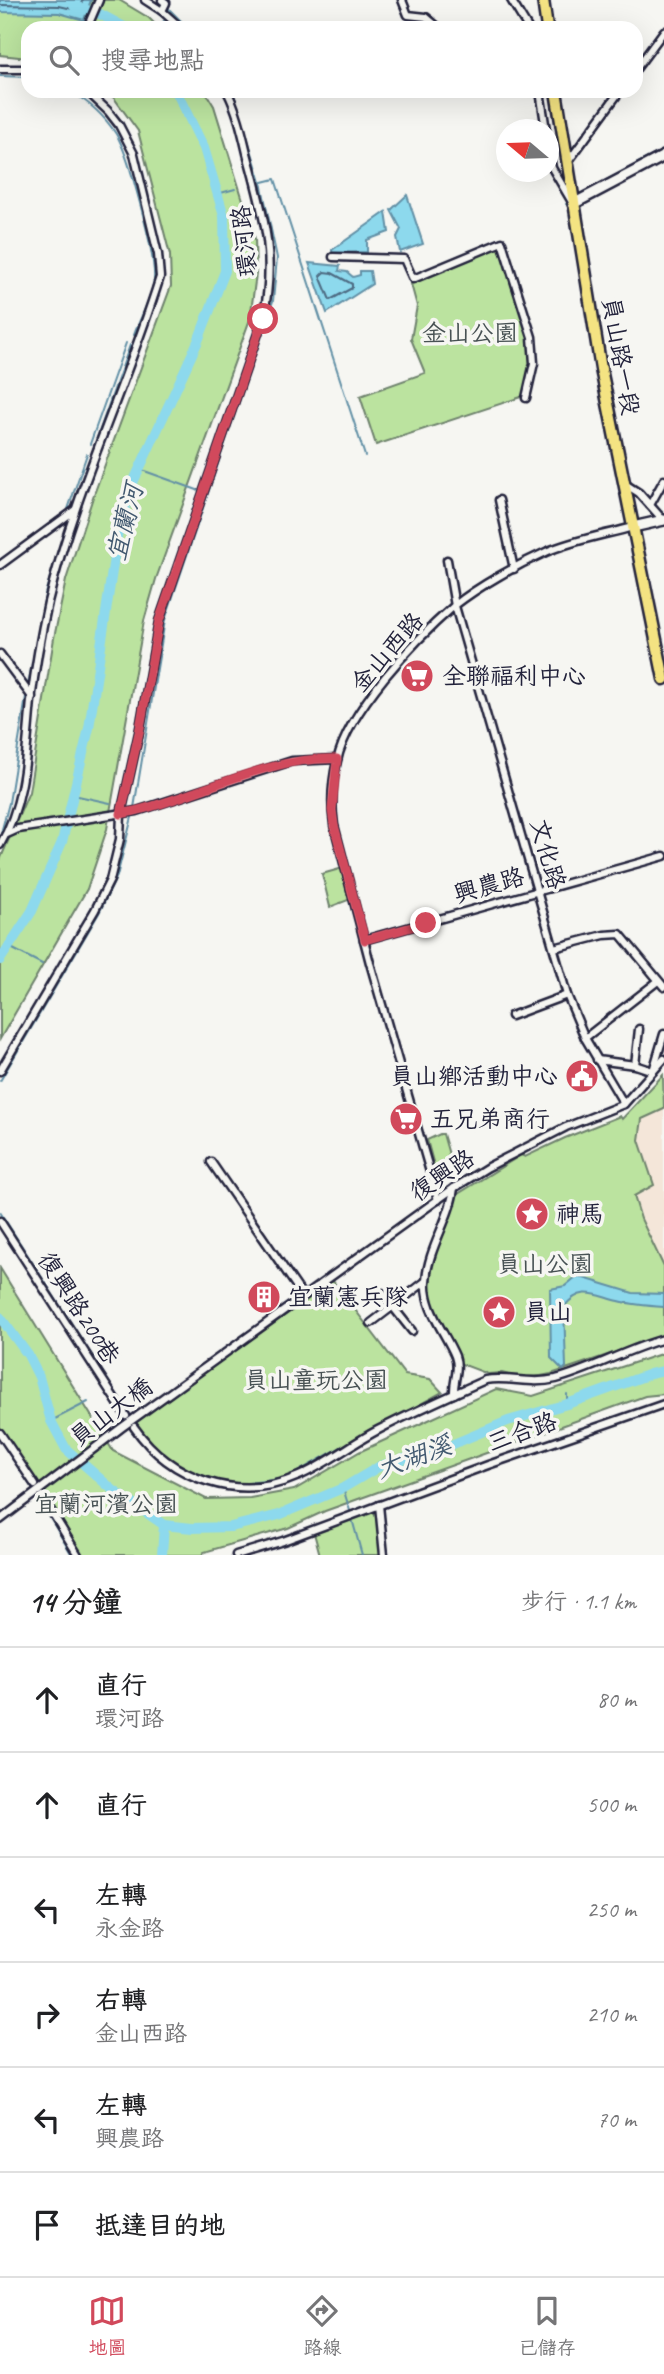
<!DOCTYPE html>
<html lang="zh-TW">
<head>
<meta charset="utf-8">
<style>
	body { margin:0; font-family:Caveat,"LXGW WenKai TC",sans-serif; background:#f6f6f6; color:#202124 }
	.compass { position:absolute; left:496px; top:119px; width:63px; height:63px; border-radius:50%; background:#fff; box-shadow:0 7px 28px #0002; rotate:289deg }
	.stop { position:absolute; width:21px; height:21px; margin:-16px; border:5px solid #d1495b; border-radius:50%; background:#fff }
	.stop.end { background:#d1495b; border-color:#fff; box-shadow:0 2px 7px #0008 }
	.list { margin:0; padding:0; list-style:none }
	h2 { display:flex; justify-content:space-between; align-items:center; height:91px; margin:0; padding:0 28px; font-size:30px }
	h2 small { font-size:23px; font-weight:400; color:#757577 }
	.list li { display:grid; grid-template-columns:46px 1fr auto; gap:21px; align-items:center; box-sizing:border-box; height:105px; padding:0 28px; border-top:2px solid #e0e0e0 }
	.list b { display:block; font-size:26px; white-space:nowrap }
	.list p { margin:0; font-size:23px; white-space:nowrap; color:#757577 }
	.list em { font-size:23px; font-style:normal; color:#757577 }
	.icon { flex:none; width:38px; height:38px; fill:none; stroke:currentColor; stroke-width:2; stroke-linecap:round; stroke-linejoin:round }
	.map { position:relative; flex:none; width:664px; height:1555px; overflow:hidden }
	.search { position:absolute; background:#fff; box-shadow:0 7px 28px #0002; left:21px; right:21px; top:21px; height:77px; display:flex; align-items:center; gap:18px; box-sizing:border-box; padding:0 24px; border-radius:21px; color:#757577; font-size:26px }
	.sheet { height:721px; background:#fff }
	nav { display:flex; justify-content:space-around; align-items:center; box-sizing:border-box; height:98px; border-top:2px solid #e0e0e0; background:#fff; font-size:19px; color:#757577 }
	nav a { display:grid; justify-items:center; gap:4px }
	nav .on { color:#d1495b }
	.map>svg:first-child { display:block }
	.built { fill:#f4e6d9 }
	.green { fill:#bbe39f; stroke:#6e826d; stroke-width:2 }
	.water { fill:#8dd9ed; stroke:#6290a6; stroke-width:2 }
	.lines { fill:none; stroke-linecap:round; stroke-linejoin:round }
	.shore { stroke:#4d6b82; stroke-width:2 }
	.stream { stroke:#6290a6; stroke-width:2 }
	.river { stroke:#8dd9ed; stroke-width:10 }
	.street-casing { stroke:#22223b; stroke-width:11 }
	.secondary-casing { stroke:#22223b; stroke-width:14 }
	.primary-casing { stroke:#22223b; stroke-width:15 }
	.street { stroke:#f6f6f2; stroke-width:6 }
	.secondary { stroke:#f6f6f2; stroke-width:9 }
	.primary { stroke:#f4e382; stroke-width:10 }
	.route { stroke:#d1495b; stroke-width:9 }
	.labels { text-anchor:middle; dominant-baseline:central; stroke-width:7; stroke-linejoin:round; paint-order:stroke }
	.street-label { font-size:24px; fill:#22223b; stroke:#f6f6f2 }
	.park-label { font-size:24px; fill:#485254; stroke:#f6f6f2 }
	.poi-label { font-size:24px; fill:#22223b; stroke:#f6f6f2; text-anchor:start }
	.water-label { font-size:26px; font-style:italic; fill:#425970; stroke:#f6f6f2 }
</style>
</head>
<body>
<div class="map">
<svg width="664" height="1555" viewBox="0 0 664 1555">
	<rect width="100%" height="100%" fill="#f6f6f2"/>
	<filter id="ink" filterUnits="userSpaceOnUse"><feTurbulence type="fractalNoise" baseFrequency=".0143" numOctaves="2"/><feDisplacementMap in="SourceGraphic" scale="14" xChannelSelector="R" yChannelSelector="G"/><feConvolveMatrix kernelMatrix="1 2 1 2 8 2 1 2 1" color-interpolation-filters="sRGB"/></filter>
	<g filter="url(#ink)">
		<!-- built -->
		<polygon class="built" points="664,1109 664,1267 641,1219 634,1195 654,1184 638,1140 642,1119"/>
		<!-- green -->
		<g class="green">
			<polygon points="0,0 119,0 149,18 159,28 28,28 28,58 0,55"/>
			<polygon points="105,91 205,91 214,106 255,239 256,274 250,319 156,579 144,621 107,829 87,889 0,1039 0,860 29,792 54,638 66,580 93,497 171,286 170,255 138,131 114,98"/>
			<path d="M499 245C513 281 533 323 531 363 530 374 526 385 524 396L376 445 360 396 425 373 411 339 417 306 411 284Z"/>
			<polygon points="343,868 351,899 330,907 322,874"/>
			<polygon points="663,1075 664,1109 642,1119 639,1140 654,1185 634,1196 641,1219 664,1267 664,1336 551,1374 525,1379 502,1373 488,1374 459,1363 431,1302 429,1292 428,1280 434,1254 458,1194 521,1155 525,1157 565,1138 620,1116 622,1119"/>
			<polygon points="440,1134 443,1134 452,1165 451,1168 436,1173 427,1140"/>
			<polygon points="0,1268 113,1451 206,1499 250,1498 294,1490 359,1452 496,1389 533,1396 664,1353 664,1394 645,1396 325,1511 288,1528 204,1552 202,1555 77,1555 0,1428"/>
			<path d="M333 1281 405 1375 430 1379 442 1392 291 1476C269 1482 243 1489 220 1486 212 1484 202 1478 195 1475 167 1463 146 1452 129 1427Z"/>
			<polygon points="379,1506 382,1555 320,1555 314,1533"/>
		</g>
		<!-- water -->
		<g class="water">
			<polygon points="0,0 91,0 84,20 59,13 0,12"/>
			<polygon points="407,195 423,244 400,252 397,237 401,229 391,210"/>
			<polygon points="386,212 389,232 367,240 367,252 332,253 332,250"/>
			<polygon points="309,263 340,266 339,271 347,272 353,277 360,275 360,271 370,271 372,284 327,313"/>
			<path d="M577 1276 633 1293 664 1294V1307C649 1306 634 1305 619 1301 597 1296 582 1284 564 1307L566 1367 563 1370 551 1358 550 1289 565 1286Z"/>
		</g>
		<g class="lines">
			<!-- shore -->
			<g class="shore">
				<polyline points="0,5 59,6 77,10 83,0"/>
				<polygon points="324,272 332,273 352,284 352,288 330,300 320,276"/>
			</g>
			<!-- stream -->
			<g class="stream">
				<polyline points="167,7 188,28"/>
				<polyline points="163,22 164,21"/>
				<polyline points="0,76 28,77"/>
				<path d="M70 91C89 102 104 115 116 134 129 155 156 256 154 279 152 297 140 318 134 335"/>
				<polyline points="636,164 664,150"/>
				<polyline points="263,182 275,179 365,456"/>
				<polyline points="217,194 235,189"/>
				<polyline points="578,195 631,167"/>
				<polyline points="566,204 568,202"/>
				<polyline points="90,444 126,343"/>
				<polyline points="94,446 130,345"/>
				<polyline points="139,469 200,491"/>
				<polyline points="73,506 90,457"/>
				<polyline points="9,554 67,512 87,454"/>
				<polyline points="28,685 46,590 68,521"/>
				<polyline points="78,796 110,803"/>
				<polyline points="134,808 165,620 273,301 277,258 261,182 233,91"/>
				<polyline points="1,833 9,803 26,697"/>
				<polyline points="9,947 42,964"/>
				<polyline points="0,1081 99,913 117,876 132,817"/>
				<polyline points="0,1212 129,1413"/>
				<polyline points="567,1394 567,1404"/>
				<polyline points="51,1421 88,1402"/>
				<polyline points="0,1440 34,1491"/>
				<polyline points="292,1475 369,1431"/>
				<polyline points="241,1484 280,1479"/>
				<polyline points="343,1488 351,1514"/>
				<polyline points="37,1496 72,1555"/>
				<polyline points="352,1519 362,1555"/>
			</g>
			<!-- river -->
			<g class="river">
				<polyline points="74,6 100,14 126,28"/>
				<polyline points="0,960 32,911 62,842 89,728 118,530 132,485 198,341 225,271 224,216 204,148 176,91"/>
				<polyline points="0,1317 28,1355 39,1377 51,1421 66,1449 113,1490 164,1525 192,1528 231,1527 279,1515 343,1488 380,1466 451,1445 508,1421 567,1404 650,1374 664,1371"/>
				<polyline points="162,1555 164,1525"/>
			</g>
			<defs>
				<g id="street">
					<polyline points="145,0 162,11 181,28"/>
					<polyline points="402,0 408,15 426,17 439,28"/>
					<polyline points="511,0 528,28"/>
					<polyline points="162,11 166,3 162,0"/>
					<polyline points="87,28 99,0"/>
					<polyline points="0,69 28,69"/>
					<polyline points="636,69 664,31"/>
					<polyline points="540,91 546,130"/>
					<polyline points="548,146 552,168 572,202"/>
					<polyline points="568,162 620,91"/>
					<polyline points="333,257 404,259 413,279 502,242 532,337 534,363 526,398"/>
					<polyline points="625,484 639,493 664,521"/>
					<polyline points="499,500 514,569"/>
					<polyline points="650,505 664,480"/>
					<polyline points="447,560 455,606 567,995 585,1038 624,1104"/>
					<polyline points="0,565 75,510"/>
					<polyline points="0,654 32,697"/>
					<polyline points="7,834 18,829 137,811 292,761 337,759"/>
					<path d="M0 845C26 801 26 751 31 701 35 668 41 634 48 602 75 491 126 386 160 277L158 254 134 154 119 125 108 111 87 91"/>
					<polyline points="364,940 664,856"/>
					<polyline points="554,948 604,935 620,934 664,987"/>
					<polyline points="511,1016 567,995"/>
					<polyline points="585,1038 658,981"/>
					<polyline points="597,1060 635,1065 653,1071 664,1034"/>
					<polyline points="635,1065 639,1029"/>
					<path d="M0 1071 95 910 110 880 120 839 121 814 140 728 159 621 263 319C277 254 263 214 247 153 242 132 237 110 227 91"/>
					<polyline points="211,1162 303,1296"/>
					<path d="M438 1200 370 963 334 825C331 804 332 782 337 761 348 710 415 640 454 606 479 586 517 565 546 552 574 540 604 535 633 527"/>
					<polyline points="0,1221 126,1416"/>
					<polyline points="382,1293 412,1331"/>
					<polyline points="371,1323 426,1281"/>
					<path d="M454 1394C453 1380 460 1370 455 1356 445 1332 424 1309 426 1281 428 1248 450 1220 454 1188"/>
					<path d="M134 1427C171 1480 238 1503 299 1476 327 1464 351 1444 378 1430 413 1412 449 1396 485 1380 509 1376 530 1385 556 1379 593 1369 627 1349 664 1339"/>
					<polyline points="0,1433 35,1485"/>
					<polyline points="42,1496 78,1555"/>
					<polyline points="379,1505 384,1555"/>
					<polyline points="0,1520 121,1428 454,1188 488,1167 566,1127 624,1104 664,1059"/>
					<polyline points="236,1555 283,1541 488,1465 664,1404"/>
				</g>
				<g id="secondary">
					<polyline points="573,204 664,156"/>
					<polyline points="633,527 664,520"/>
				</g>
				<g id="primary">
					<polyline points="543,0 547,28"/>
					<polyline points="556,91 601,369 664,679"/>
				</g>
			</defs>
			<!-- street casing -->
			<use href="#street" class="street-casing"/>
			<!-- secondary casing -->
			<use href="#secondary" class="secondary-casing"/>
			<!-- primary casing -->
			<use href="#primary" class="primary-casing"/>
			<!-- street -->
			<use href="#street" class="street"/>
			<!-- secondary -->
			<use href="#secondary" class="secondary"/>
			<!-- primary -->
			<use href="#primary" class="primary"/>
		</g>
	</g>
	<g class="lines" filter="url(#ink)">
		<!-- route -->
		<path class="route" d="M263 319 159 621 140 728 121 814C194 800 263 756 337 759L332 810 334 825 365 940 426 923"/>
	</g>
	<!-- icons -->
	<defs>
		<symbol id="supermarket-disc" viewBox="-11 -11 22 22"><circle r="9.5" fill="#d1495b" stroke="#f6f6f2"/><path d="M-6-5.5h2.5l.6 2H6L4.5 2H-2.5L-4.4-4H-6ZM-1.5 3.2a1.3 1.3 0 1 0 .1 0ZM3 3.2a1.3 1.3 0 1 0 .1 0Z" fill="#fff"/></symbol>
		<symbol id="civic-disc" viewBox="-11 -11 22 22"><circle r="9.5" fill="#d1495b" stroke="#f6f6f2"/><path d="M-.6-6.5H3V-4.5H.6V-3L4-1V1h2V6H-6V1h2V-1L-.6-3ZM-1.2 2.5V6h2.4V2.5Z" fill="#fff"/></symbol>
		<symbol id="sight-disc" viewBox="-11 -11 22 22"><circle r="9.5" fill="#d1495b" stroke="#f6f6f2"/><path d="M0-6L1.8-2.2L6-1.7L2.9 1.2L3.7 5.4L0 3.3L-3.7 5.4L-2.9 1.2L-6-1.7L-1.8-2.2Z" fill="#fff"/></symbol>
		<symbol id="building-disc" viewBox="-11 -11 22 22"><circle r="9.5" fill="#d1495b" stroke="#f6f6f2"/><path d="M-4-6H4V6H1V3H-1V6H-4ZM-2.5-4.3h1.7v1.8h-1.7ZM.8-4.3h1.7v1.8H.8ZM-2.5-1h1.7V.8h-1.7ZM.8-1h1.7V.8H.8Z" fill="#fff"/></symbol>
	</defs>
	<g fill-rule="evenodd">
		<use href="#supermarket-disc" x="398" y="657" width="38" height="38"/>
		<use href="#civic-disc" x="563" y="1057" width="38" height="38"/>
		<use href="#supermarket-disc" x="387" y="1100" width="38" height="38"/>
		<use href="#sight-disc" x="513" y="1195" width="38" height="38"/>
		<use href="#building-disc" x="245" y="1278" width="38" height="38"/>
		<use href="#sight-disc" x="480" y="1293" width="38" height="38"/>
	</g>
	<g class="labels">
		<!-- street labels -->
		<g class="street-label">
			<text transform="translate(244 241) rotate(-96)">環河路</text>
			<text transform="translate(621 356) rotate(80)">員山路一段</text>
			<text transform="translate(387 652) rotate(-49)">金山西路</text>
			<text transform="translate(548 854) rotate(74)">文化路</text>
			<text transform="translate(489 885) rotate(-16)">興農路</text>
			<text transform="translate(442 1175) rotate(-34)">復興路</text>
			<text transform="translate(79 1308) rotate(57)">復興路200巷</text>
			<text transform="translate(111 1412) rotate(-37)">員山大橋</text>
			<text transform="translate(522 1432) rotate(-20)">三合路</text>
		</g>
		<!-- park labels -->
		<g class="park-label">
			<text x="470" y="333">金山公園</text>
			<text x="545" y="1264">員山公園</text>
			<text x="316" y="1380">員山童玩公園</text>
			<text x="106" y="1504">宜蘭河濱公園</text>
		</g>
		<!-- poi labels -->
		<g class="poi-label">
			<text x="442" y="676">全聯福利中心</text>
			<text x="558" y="1076" text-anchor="end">員山鄉活動中心</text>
			<text x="430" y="1119">五兄弟商行</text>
			<text x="556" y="1214">神馬</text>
			<text x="288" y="1297">宜蘭憲兵隊</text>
			<text x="524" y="1312">員山</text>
		</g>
		<!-- water labels -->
		<g class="water-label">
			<text transform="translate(125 522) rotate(-76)">宜蘭河</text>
			<text transform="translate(414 1457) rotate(-20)">大湖溪</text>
		</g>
	</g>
</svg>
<svg class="compass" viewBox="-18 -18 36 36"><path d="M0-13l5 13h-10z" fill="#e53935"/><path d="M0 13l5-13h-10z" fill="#757577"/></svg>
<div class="stop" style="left:263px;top:319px"></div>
<div class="stop end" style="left:426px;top:923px"></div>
<div class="search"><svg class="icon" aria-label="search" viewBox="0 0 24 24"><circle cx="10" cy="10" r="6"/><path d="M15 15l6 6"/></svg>搜尋地點</div>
</div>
<section class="sheet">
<h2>14 分鐘<small>步行 · 1.1 km</small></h2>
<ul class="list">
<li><svg class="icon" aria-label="ahead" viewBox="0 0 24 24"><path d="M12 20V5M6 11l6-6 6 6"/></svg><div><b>直行</b><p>環河路</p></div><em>80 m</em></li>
<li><svg class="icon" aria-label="ahead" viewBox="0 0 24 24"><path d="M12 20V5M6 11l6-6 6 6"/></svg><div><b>直行</b></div><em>500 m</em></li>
<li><svg class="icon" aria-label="left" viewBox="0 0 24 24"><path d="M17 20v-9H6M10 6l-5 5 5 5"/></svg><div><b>左轉</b><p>永金路</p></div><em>250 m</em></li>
<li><svg class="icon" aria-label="right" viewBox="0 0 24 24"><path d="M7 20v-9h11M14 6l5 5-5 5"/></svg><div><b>右轉</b><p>金山西路</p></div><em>210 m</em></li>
<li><svg class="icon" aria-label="left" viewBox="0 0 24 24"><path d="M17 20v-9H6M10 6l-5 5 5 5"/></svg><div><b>左轉</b><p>興農路</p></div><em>70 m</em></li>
<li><svg class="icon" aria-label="arrive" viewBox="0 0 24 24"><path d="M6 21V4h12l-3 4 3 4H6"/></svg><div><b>抵達目的地</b></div></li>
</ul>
</section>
<nav>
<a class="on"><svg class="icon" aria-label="map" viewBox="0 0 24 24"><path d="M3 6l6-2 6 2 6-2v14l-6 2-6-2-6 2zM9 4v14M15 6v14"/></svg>地圖</a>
<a><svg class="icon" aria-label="directions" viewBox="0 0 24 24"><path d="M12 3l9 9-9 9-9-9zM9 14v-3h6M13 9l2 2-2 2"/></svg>路線</a>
<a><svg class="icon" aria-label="saved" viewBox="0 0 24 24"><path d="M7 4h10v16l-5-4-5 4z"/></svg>已儲存</a>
</nav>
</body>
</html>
